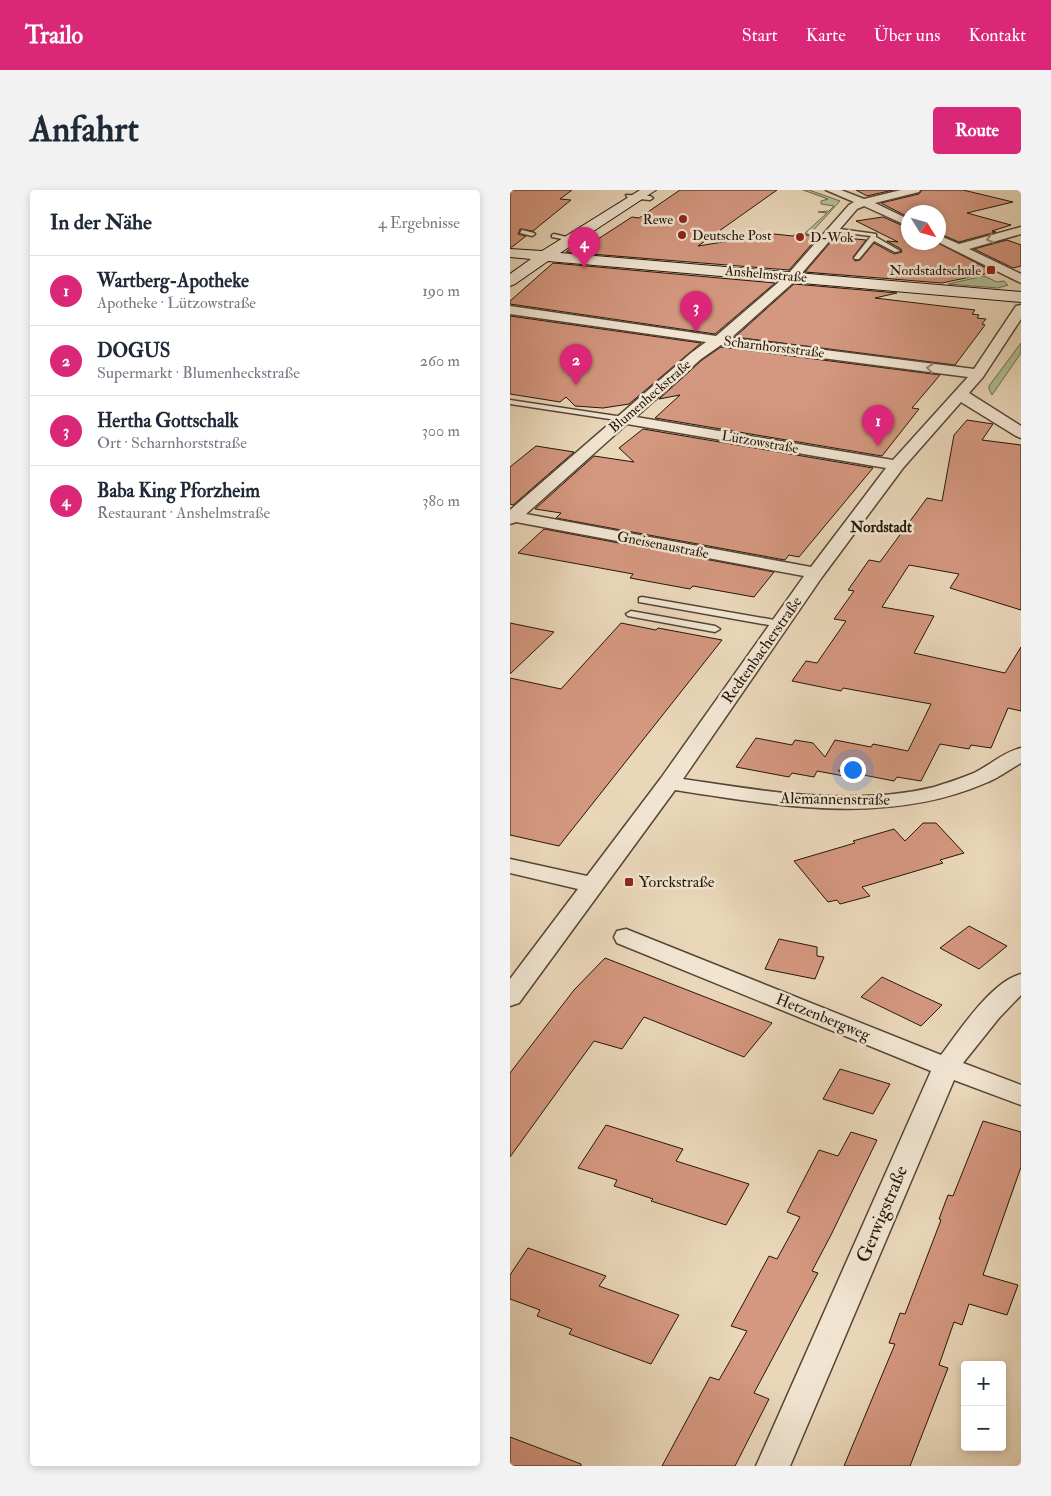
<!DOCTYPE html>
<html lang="de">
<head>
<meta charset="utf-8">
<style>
	body { margin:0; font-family:"IM FELL Double Pica",serif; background:#f2f2f3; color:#1f2937 }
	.controls { position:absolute; right:15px; bottom:15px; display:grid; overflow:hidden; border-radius:5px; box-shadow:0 2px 8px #0003 }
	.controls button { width:45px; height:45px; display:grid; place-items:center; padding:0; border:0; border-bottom:1px solid #e0e1e3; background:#fff; color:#1f2937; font:25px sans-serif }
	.compass { position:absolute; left:391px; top:15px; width:45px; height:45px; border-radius:50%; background:#fff; box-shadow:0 2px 8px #0003; rotate:127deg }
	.you { position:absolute; left:342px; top:579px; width:18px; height:18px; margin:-12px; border:4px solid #fff; border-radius:50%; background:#1a73e8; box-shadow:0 0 0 8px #1a73e833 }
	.badge { display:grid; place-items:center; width:32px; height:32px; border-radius:50%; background:#db2777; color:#fff; font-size:16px; font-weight:700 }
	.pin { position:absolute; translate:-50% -41px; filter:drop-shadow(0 1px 2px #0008) }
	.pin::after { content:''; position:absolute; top:26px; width:18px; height:15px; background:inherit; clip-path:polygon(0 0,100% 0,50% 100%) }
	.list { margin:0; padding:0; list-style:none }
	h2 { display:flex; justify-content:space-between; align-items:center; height:65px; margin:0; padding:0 20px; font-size:21px }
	h2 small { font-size:16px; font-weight:400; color:#747a83 }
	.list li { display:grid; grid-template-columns:32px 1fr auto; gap:15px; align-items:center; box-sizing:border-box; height:70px; padding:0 20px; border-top:1px solid #e0e1e3 }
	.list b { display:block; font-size:19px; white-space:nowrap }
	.list p { margin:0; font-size:16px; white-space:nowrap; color:#747a83 }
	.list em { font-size:16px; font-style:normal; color:#747a83 }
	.map { position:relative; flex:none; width:511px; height:1276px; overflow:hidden; border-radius:5px }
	header { display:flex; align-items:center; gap:30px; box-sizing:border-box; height:70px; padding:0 25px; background:#db2777; color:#fff }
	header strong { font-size:24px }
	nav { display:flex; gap:28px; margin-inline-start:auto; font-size:18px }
	.intro { display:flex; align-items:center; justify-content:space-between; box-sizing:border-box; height:120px; padding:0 30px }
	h1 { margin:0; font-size:35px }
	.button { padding:12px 22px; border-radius:5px; background:#db2777; color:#fff; font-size:18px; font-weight:700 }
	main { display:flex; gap:30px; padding:0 30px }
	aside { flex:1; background:#fff; border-radius:5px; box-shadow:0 2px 8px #0003 }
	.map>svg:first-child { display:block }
	.green { fill:#b0bf95; stroke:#6a6a50 }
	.building { fill:#d4977f; stroke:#25160a }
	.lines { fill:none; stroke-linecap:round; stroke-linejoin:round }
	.service-casing { stroke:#564636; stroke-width:3 }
	.minor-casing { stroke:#564636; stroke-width:3 }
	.secondary-casing { stroke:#25160a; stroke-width:2 }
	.service { fill:#f1e5d2; fill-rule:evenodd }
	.minor { fill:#f1e5d2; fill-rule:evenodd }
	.secondary { fill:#f1e5d2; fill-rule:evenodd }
	.oneway { stroke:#958878 }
	.poi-dot { fill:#8f2418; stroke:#f1e5d2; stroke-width:2 }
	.labels { text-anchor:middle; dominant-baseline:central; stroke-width:5; stroke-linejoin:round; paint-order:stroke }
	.far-poi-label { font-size:14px; fill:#25160a; stroke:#f1e5d2; text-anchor:end }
	.far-street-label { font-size:14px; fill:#25160a; stroke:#f1e5d2 }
	.far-neighbourhood-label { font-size:15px; font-weight:bold; fill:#25160a; stroke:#f1e5d2 }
	.street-label { font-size:16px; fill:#25160a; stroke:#f1e5d2 }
	.poi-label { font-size:16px; fill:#25160a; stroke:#f1e5d2; text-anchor:start }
	.near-street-label { font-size:19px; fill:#25160a; stroke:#f1e5d2 }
</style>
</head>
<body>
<header>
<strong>Trailo</strong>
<nav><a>Start</a><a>Karte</a><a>Über uns</a><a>Kontakt</a></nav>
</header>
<div class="intro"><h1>Anfahrt</h1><a class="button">Route</a></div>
<main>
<aside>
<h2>In der Nähe<small>4 Ergebnisse</small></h2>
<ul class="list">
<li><span class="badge">1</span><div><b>Wartberg-Apotheke</b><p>Apotheke · Lützowstraße</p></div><em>190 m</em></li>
<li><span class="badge">2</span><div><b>DOGUS</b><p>Supermarkt · Blumenheckstraße</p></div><em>260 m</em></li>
<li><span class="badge">3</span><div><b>Hertha Gottschalk</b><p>Ort · Scharnhorststraße</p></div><em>300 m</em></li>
<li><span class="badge">4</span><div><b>Baba King Pforzheim</b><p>Restaurant · Anshelmstraße</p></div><em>380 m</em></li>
</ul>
</aside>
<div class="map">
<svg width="511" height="1276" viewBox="0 0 511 1276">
	<rect width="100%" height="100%" fill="#ead7ba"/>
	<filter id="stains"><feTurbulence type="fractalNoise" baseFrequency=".004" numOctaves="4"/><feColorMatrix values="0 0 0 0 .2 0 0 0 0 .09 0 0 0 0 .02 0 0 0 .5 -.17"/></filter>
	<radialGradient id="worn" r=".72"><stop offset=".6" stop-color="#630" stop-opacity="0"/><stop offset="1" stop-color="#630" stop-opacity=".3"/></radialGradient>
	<!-- green -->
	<g class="green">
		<polygon points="293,0 299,0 330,11 300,44 294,44 317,23 308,22 319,21 324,16 311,14 311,11 318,9"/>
		<polygon points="474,86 487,92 494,91 498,95 488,98 438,94"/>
		<polygon points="511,153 511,163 482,205 479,199 479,196"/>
	</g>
	<!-- building -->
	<g class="building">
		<polygon points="0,0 62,0 50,9 61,10 23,41 10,39 8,44 16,46 2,57 0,57"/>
		<polygon points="170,0 267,0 188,56 264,44 283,46 286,44 309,46 279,80 56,62 77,47 88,49 122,27 129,28"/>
		<polygon points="346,0 383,0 357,6"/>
		<polygon points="412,0 453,0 503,12 457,23 501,35 482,41 486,42 449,52 428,43 428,22 398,22 398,27 371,13 409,4"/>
		<polygon points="373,27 398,38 398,52 426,52 484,82 432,93 295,82 325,47 356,50 343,67 345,71 350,70 364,53 384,64 392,62 391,59 377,51 388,52 346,31"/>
		<polygon points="497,50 511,55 511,76 503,78 464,59"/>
		<polygon points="43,73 265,93 205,144 0,114 0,111"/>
		<polygon points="284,94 387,103 365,108 465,120 462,124 469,125 467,128 476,129 472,134 475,135 445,175 225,147"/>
		<polygon points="0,126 191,153 119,214 93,218 65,216 56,207 50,212 0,204"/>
		<polygon points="211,157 430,185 402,218 409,219 372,266 145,228 170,205 149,209 192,170"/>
		<polygon points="457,230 483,234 472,250 511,255 511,420 440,398 449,384 399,375 372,417 424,426 404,463 495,483 511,457 511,521 498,518 481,558 461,555 459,559 430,554 411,591 387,587 384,591 328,580 334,586 307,581 304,587 282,583 279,587 226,577 246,548 282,555 285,550 303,553 315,567 325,550 361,557 363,554 398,561 421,514 333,498 331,501 282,491 296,471 307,473 336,431 324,429 344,401 338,400 359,370 370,372 417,308 432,311 444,245"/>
		<polygon points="133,239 363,278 289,367 279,365 275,370 46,328 51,323 25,319 84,266 124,272 109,258"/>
		<polygon points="26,256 64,262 3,315 0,314 0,277"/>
		<polygon points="34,339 264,382 244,407 183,396 180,399 120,388 123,384 8,363"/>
		<polygon points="0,433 44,442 0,484"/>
		<polygon points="111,433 146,440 148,438 212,450 49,656 0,645 0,488 51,499"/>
		<polygon points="413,633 426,633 454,663 430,670 433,673 352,697 360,706 330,714 327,710 318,712 284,671 345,653 343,651 384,639 395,651"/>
		<polygon points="459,736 497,756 469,779 430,758"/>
		<polygon points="269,749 307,757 307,766 314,767 305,789 255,779"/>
		<polygon points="95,768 262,833 234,867 134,827 112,859 84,851 0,967 0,883 64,800"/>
		<polygon points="372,787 408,804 432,815 411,836 351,807"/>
		<polygon points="330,879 380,894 363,924 313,909"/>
		<polygon points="473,931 511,942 511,977 473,1085 508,1095 497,1125 459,1114 452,1135 444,1132 429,1175 438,1178 400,1276 334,1276 385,1154 379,1153 390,1123 395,1124 431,1030 429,1029 438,1005 443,1006"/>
		<polygon points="96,935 173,959 166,971 239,994 216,1035 141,1011 143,1009 104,996 107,990 68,978"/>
		<polygon points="341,942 367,950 321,1045 302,1081 308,1083 244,1203 259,1209 225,1276 152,1276 200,1187 209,1190 237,1141 221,1136 259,1066 267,1069 290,1027 277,1022 309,960 328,966"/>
		<polygon points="18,1058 96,1086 89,1096 169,1125 141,1174 59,1144 62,1139 27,1126 30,1120 0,1109 0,1085"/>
		<polygon points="0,1247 71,1274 71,1276 0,1276"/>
	</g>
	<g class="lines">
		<defs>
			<g id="service">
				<polygon points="116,5 140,6 143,8 140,10 118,8"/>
				<polygon points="322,38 366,44 366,47 390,61 385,62 364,51 349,69 345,69 344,68 361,46 320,41"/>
				<polygon points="12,40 24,43 25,44 22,46 10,43"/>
				<polygon points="44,44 65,49 62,51 42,47 42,45"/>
				<polygon points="0,210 113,227 117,229 113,231 0,214"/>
				<polygon points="132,407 270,431 275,434 270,437 129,412 129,408"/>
				<polygon points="121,421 205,436 210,439 205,442 118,426 116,424"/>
			</g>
			<g id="minor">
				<path d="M316 0H331L354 9 391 0H410L409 2 365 13 398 29V36L354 16 347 19 286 90 221 148 464 179 506 116 511 115V129L473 187 459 203 511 236V248L506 246 451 212 393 278 312 387 173 589C254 601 342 617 424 597 437 593 452 588 464 583 480 575 494 562 511 558V573C500 579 490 587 478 592 379 636 268 616 165 600L9 813 0 816V789L68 699 0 683V669L77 686 151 588 294 386 6 332 0 334V320L181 163 196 152 0 124V116L206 146 278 84 339 15 344 12ZM211 155 458 187 383 270 126 227 191 169ZM117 234 376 278 301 377 16 324Z"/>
				<polygon points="511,37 511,44 459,59 511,84 511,93 428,52 428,45 449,54"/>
				<path d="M116 739 431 865C450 840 481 792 511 784V805L489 828 453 873 511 895V915L444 890 280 1276H246L421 881 107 753 104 747 107 741Z"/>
			</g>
			<polygon id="secondary" points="130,0 146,0 50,63 511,102 511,112 38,71 5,94 0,96 0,84 21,69 0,67 0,59 32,61"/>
		</defs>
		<!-- service casing -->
		<use href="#service" class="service-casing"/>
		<!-- minor casing -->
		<use href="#minor" class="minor-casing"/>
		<!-- secondary casing -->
		<use href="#secondary" class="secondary-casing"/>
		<!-- service -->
		<use href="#service" class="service"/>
		<!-- minor -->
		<use href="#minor" class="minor"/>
		<!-- secondary -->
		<use href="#secondary" class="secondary"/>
	</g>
	<!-- one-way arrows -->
	<defs><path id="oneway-chevron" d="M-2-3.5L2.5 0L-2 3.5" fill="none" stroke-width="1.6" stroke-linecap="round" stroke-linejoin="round" transform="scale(1.25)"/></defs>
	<g class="oneway">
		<use href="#oneway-chevron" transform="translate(480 49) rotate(164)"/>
		<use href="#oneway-chevron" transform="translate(420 178) rotate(-173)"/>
	</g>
	<!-- markers -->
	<g class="poi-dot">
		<circle cx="173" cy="29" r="5"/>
		<circle cx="172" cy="45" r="5"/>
		<circle cx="290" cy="47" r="5"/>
		<rect x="476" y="75" width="10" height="10" rx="2.5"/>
		<rect x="114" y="687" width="10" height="10" rx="2.5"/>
	</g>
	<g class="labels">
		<!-- far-poi labels -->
		<g class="far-poi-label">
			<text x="163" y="29">Rewe</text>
			<text x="182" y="45" text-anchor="start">Deutsche Post</text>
			<text x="300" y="47" text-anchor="start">D-Wok</text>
			<text x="471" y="80">Nordstadtschule</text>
		</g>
		<!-- far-street labels -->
		<g class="far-street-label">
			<text transform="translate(256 84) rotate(5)">Anshelmstraße</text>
			<text transform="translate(264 157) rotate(7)">Scharnhorststraße</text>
			<text transform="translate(140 206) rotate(-41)">Blumenheckstraße</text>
			<text transform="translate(250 252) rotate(10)">Lützowstraße</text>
			<text transform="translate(153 355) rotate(11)">Gneisenaustraße</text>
		</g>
		<!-- far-neighbourhood labels -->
		<g class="far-neighbourhood-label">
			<text x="371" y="337">Nordstadt</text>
		</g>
		<!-- street labels -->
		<g class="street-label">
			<text transform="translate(252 460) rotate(-55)">Redtenbacherstraße</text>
			<text transform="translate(325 609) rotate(1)">Alemannenstraße</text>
			<text transform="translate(313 827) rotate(22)">Hetzenbergweg</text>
		</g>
		<!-- poi labels -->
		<g class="poi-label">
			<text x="129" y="692">Yorckstraße</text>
		</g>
		<!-- near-street labels -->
		<g class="near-street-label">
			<text transform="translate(372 1024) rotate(-67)">Gerwigstraße</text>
		</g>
	</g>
	<rect width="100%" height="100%" filter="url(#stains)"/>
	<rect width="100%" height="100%" fill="url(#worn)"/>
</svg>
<div class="controls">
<button>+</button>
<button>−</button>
</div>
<svg class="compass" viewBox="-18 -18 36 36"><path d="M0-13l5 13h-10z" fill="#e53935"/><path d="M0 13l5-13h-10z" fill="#747a83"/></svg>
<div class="you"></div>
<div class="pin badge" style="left:368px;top:256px">1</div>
<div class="pin badge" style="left:66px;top:195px">2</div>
<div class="pin badge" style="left:186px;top:142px">3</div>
<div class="pin badge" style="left:74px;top:78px">4</div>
</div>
</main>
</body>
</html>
